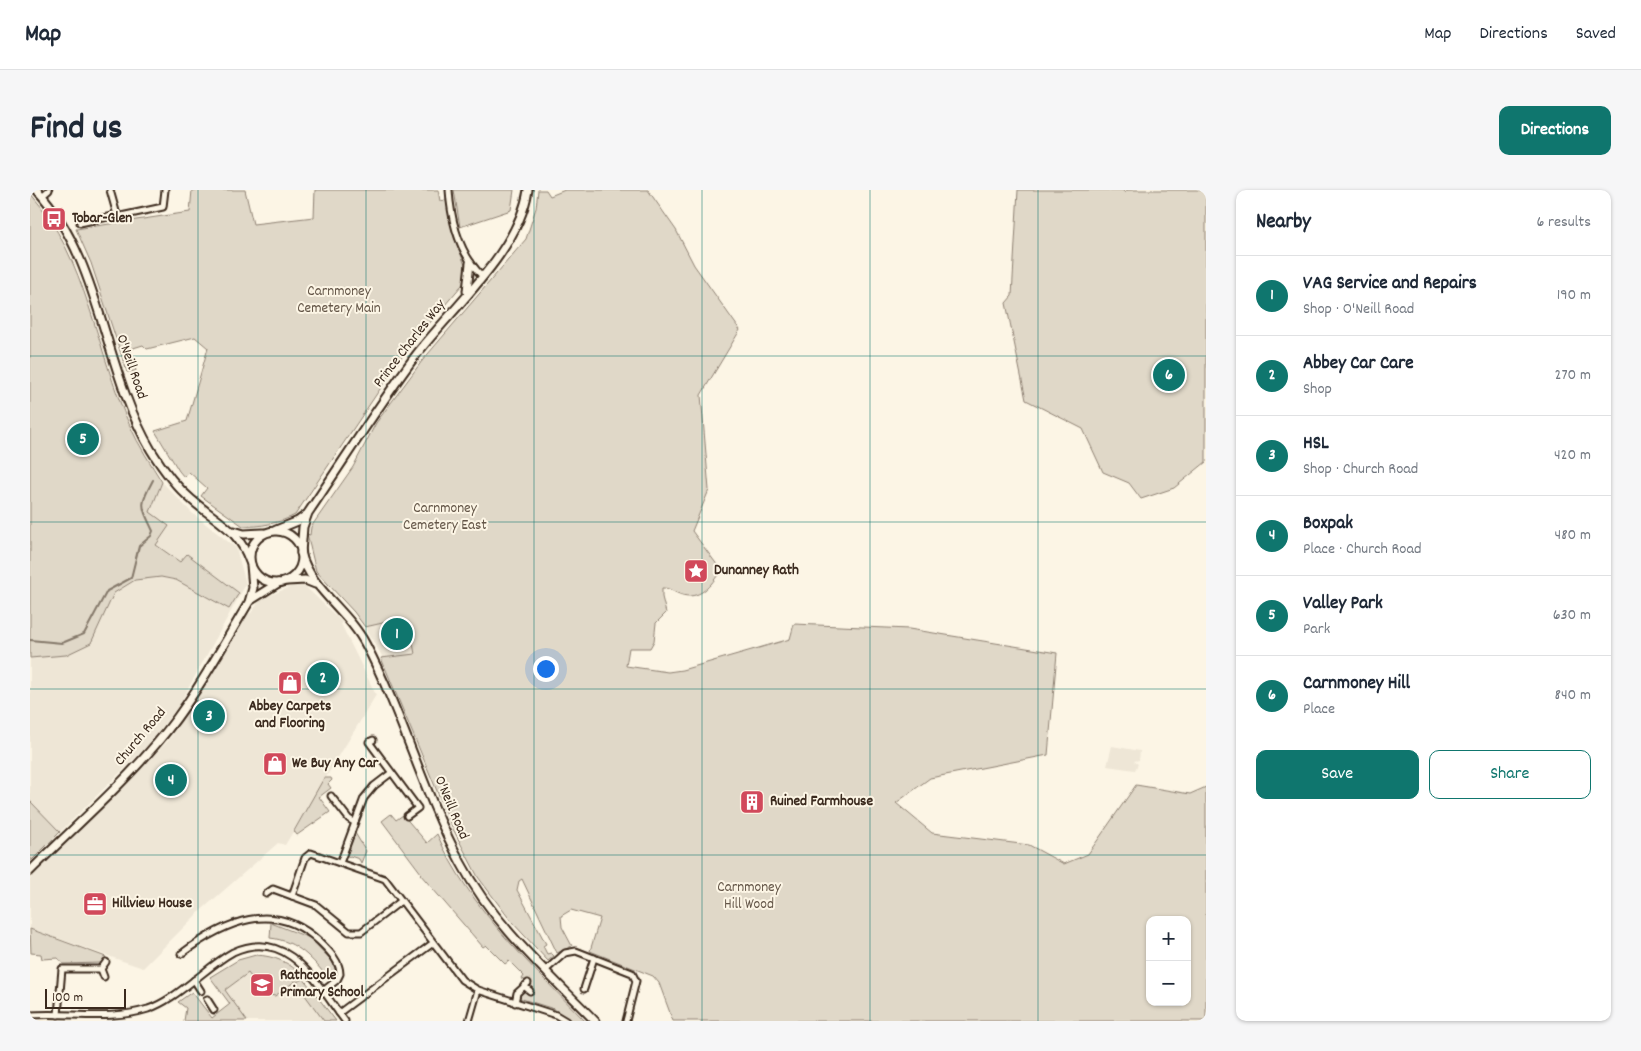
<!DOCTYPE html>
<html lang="en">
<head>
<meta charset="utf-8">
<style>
	body { margin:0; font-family:Dekko,sans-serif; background:#f6f6f7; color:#1f2937 }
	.controls { position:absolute; right:15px; bottom:15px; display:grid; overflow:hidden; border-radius:10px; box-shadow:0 1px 4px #0004 }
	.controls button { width:45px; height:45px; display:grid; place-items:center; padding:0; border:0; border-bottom:1px solid #e0e1e3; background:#fff; color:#1f2937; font:25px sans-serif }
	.scale { position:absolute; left:15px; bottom:12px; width:81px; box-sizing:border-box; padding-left:5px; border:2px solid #3b2a1e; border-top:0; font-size:14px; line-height:18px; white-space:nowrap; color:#3b2a1e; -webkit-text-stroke:4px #fcf5e5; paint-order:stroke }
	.you { position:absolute; left:515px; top:478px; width:18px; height:18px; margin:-12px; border:4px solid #fff; border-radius:50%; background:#1a73e8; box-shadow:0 0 0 8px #1a73e833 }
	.badge { display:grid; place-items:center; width:32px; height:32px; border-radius:50%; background:#0f766e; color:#fff; font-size:16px; font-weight:700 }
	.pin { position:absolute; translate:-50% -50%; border:2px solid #fff; box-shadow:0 1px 5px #0006 }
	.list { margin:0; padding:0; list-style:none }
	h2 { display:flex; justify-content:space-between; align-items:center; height:65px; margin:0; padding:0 20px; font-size:21px }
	h2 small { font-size:16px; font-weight:400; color:#747a83 }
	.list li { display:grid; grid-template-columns:32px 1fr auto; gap:15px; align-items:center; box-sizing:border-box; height:80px; padding:0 20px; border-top:1px solid #e0e1e3 }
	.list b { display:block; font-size:19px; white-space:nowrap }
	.list p { margin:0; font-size:16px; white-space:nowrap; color:#747a83 }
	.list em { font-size:16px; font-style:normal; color:#747a83 }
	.actions { display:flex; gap:10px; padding:15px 20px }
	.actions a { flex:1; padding:11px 0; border:1px solid #0f766e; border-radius:10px; text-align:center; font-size:18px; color:#0f766e }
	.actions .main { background:#0f766e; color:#fff }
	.map { position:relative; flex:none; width:1176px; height:831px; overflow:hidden; border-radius:10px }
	header { display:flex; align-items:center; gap:30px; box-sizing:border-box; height:70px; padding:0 25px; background:#fff; border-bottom:1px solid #e0e1e3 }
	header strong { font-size:24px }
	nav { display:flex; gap:28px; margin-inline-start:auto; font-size:18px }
	.intro { display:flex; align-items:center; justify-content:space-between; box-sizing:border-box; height:120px; padding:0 30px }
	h1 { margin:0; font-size:35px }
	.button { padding:12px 22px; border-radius:10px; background:#0f766e; color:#fff; font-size:18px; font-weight:700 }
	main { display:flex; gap:30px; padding:0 30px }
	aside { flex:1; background:#fff; border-radius:10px; box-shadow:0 1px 4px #0004 }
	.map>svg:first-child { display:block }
	.built { fill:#eee6d6 }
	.green { fill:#e0d8c8; stroke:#8e8173; fill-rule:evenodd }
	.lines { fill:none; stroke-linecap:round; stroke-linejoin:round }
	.stream { stroke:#85796b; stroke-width:2 }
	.street-casing { stroke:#3b2a1e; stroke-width:9 }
	.secondary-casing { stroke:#3b2a1e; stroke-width:11 }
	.street { stroke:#fcf5e5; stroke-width:5 }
	.secondary { stroke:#fcf5e5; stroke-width:7 }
	.grid { fill:none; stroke:#0f766e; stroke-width:1; stroke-opacity:0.55 }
	.labels { text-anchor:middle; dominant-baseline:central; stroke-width:4; stroke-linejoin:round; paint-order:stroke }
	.poi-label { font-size:15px; font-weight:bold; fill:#3b2a1e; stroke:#fcf5e5; text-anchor:start }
	.park-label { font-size:15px; fill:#645648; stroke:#fcf5e5 }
	.street-label { font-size:15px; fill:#3b2a1e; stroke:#fcf5e5 }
</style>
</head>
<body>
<header>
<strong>Map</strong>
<nav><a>Map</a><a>Directions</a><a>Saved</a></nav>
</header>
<div class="intro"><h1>Find us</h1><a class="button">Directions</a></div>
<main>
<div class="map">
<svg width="1176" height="831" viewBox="0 0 1176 831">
	<rect width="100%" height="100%" fill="#fcf5e5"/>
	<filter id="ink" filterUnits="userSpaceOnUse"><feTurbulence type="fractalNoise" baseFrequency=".02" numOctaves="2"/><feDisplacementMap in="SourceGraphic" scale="10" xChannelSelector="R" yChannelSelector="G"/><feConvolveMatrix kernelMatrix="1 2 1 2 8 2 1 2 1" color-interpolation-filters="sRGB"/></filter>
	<g filter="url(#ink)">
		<!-- built -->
		<g class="built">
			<polygon points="132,292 162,323 206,358 216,394 149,515 118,555 30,642 0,611 0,468 36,465 83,409 84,403 105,390 131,387 146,390 199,419 209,403 157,364 151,372 126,355 120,322"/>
			<polygon points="265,395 274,395 278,399 312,432 311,434 346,505 255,655 248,653 168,723 113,778 0,739 0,689 139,550 218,424 221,423 231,409"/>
			<polygon points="366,430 380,438 385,464 353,468 335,437"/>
			<polygon points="1082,556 1110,561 1109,570 1104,571 1108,574 1105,580 1077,576"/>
			<polygon points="226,765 247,769 265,779 306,831 154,831 156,818 148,812 162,802 181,828 200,814 180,787 208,770"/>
		</g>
		<!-- green -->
		<g class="green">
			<path d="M162 0H215L223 34 284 27 285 0H408L410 11 416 10 423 44 435 75 437 89 375 162 265 325C252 332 228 338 213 336L171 306 177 298 159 282 154 287 149 281 125 241 157 231 178 158 165 147 117 159 113 155 100 159 106 181 97 182 61 73 46 39 160 22Z"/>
			<polygon points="424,0 484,0 481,20 430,37"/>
			<path d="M508 0H516L520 6 535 0H618L646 40 664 75 710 140 671 205 679 300 662 341 688 376 689 383C679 399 666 412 647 403 640 400 639 398 632 398V407L636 423 626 433 624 451 620 458H599L596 476 638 482 652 480 760 449 764 434 879 439 1027 463 1018 565 900 588 866 613 902 643 999 655 1034 674 1058 664 1106 595 1160 604 1176 597V831H643L629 793 623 786 560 761 570 728 541 720 531 726 532 737 542 756 527 763 492 689 489 691 487 700 516 754 513 756 517 764 521 763 524 766 518 771 481 731 448 687 423 639 351 468 385 464 380 438 366 430 335 437 324 422 286 381 277 344 280 345 281 337 323 277 346 233 392 171 496 49 506 18ZM1120 730H1157V812H1120Z"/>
			<polygon points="988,0 1092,0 1095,3 1097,0 1176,0 1176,272 1144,298 1111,309 1099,293 1073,282 1053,239 996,210 976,113 982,106"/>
			<path d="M0 3C58 69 65 159 100 236 109 256 121 274 132 292L120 322 139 336 126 355 150 372 157 364 209 403 199 419 146 390 131 387 105 390 84 403 61 453 36 465 0 468Z"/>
			<polygon points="294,588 301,588 302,590 298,594 301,598 289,607 300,622 267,645 264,641"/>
			<polygon points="0,611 30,642 0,672"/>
			<path d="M361 624 366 630 373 625 397 653 407 644C440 719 499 773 555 831H541L524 819 489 808 493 801 500 804 503 801 499 796 501 793 492 789 494 786 479 771 475 774 456 755 453 757 390 684 391 683 352 631Z"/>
			<polygon points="325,643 336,661 331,673 329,669 320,666 316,668"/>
			<path d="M241 733 280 748 302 771 306 781 305 785 299 789C282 769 268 751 240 748Z"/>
			<polygon points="0,739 76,767 71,773 33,774 28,768 12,769 11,764 1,763"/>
			<path d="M226 765C244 766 260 772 272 786L245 806 234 804 218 783 195 800 217 831H154L156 818 148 812 162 802 182 828 200 814 180 787 208 770Z"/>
			<polygon points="273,788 306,831 294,831 266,793"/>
		</g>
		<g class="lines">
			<!-- stream -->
			<path class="stream" d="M0 450 32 453 54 444 77 401 101 388 109 356 121 346 123 341C111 315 109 316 123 290"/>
			<defs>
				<g id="street">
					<polyline points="80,0 87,25 91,26 133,17 135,0"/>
					<path d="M419 0C421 31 430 64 452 86"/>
					<polyline points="12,6 19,0"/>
					<polyline points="50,33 87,25"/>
					<polyline points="343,550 339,552 388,618 377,626"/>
					<polyline points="301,606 319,629 324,632"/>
					<polyline points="310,673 334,608 344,596 361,583"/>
					<polyline points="236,704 243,699 286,715 319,742 331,742 371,711"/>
					<polyline points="262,706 275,668 281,663 355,689 432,790 448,800 526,825 536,831"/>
					<path d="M151 764C194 732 244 708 290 752 299 761 310 771 310 784L307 790 293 801"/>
					<polyline points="516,780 535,763 546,761 602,783 606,791 596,831"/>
					<polyline points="74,787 71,779 76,772"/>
					<polyline points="164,790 171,801"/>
					<polyline points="494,796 500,801"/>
					<polyline points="554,799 564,768"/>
					<polyline points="177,809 184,820"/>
					<polyline points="485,813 487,803 498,793"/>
					<polyline points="309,823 403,753"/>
					<path d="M0 825C39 822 80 831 118 819 138 812 155 797 172 784 182 776 192 768 203 762 259 736 288 796 315 831"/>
					<polyline points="28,825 32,779 71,779"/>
					<polyline points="439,831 448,800"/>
				</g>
				<g id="secondary">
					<path d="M7 0C72 71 73 179 121 260 132 278 145 296 162 310 187 332 208 338 220 372"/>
					<polyline points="437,101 440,73"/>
					<polyline points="246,340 268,331 276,325"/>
					<polyline points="204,341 214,344 233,343"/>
					<circle cx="246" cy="367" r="26"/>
					<path d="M271 363C281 400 318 420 336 455 373 525 393 603 431 673 463 734 517 782 565 831"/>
					<path d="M271 363 273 337 278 323C314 270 348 216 386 165 423 117 489 61 498 0"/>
					<polyline points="257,391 275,390 285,394"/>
					<polyline points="221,410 248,393"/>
					<path d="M0 681C42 639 88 599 127 553 163 511 190 460 219 412L223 398 221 375"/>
				</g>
			</defs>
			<!-- street casing -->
			<use href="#street" class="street-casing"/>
			<!-- secondary casing -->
			<use href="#secondary" class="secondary-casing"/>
			<!-- street -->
			<use href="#street" class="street"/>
			<!-- secondary -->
			<use href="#secondary" class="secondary"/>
		</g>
	</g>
	<!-- grid -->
	<path class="grid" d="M168 0V831M336 0V831M504 0V831M672 0V831M840 0V831M1008 0V831M0 166H1176M0 332H1176M0 499H1176M0 665H1176"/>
	<!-- icons -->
	<defs>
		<symbol id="bus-square" viewBox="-11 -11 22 22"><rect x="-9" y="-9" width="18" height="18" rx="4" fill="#d1495b" stroke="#fcf5e5"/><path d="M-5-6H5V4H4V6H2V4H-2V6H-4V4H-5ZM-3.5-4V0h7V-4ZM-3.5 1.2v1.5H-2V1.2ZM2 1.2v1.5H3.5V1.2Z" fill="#fff"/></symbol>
		<symbol id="sight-square" viewBox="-11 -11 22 22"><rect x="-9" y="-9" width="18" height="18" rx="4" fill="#d1495b" stroke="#fcf5e5"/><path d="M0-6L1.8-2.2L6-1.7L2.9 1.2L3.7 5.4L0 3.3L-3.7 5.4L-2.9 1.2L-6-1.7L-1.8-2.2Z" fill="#fff"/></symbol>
		<symbol id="shop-square" viewBox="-11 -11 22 22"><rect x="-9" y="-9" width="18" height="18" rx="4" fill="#d1495b" stroke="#fcf5e5"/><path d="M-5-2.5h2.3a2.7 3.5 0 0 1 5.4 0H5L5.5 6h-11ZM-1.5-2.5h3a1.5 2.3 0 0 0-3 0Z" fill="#fff"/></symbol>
		<symbol id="building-square" viewBox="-11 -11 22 22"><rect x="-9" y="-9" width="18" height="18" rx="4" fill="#d1495b" stroke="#fcf5e5"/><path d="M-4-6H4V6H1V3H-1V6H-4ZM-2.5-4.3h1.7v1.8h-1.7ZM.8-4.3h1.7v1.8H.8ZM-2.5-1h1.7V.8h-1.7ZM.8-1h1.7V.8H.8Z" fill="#fff"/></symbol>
		<symbol id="office-square" viewBox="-11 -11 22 22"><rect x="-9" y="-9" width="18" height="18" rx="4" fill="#d1495b" stroke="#fcf5e5"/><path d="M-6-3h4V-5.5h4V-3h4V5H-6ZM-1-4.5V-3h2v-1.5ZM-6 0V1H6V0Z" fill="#fff"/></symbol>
		<symbol id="school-square" viewBox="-11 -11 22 22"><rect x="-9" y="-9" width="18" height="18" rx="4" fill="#d1495b" stroke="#fcf5e5"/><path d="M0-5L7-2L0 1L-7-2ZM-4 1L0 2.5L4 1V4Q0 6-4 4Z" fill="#fff"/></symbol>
	</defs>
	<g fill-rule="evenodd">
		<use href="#bus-square" x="10" y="15" width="28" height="28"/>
		<use href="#sight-square" x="652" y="367" width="28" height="28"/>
		<use href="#shop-square" x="246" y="479" width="28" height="28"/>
		<use href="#shop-square" x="231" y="560" width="28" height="28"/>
		<use href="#building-square" x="708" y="598" width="28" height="28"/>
		<use href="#office-square" x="51" y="700" width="28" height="28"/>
		<use href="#school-square" x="218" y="781" width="28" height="28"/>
	</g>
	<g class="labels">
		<!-- poi labels -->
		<g class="poi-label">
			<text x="42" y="29">Tobar-Glen</text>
			<text x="684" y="381">Dunanney Rath</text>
			<text x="260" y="517" text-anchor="middle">Abbey Carpets<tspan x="260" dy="17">and Flooring</tspan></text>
			<text x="262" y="574">We Buy Any Car</text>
			<text x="740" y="612">Ruined Farmhouse</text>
			<text x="82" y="714">Hillview House</text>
			<text x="250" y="786">Rathcoole<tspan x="250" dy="17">Primary School</tspan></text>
		</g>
		<!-- park labels -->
		<g class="park-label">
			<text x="309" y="102">Carnmoney<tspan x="309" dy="17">Cemetery Main</tspan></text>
			<text x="415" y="319">Carnmoney<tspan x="415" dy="17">Cemetery East</tspan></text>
			<text x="719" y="698">Carnmoney<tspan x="719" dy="17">Hill Wood</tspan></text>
		</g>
		<!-- street labels -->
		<g class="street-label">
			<text transform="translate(380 154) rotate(-52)">Prince Charles Way</text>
			<text transform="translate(101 177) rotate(71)">O'Neill Road</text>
			<text transform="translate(111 547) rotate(-50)">Church Road</text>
			<text transform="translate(421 618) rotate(67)">O'Neill Road</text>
		</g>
	</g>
</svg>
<div class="controls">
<button>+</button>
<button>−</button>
</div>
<div class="scale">100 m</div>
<div class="you"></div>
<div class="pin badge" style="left:367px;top:444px">1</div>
<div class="pin badge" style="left:293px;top:488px">2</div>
<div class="pin badge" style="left:179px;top:526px">3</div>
<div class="pin badge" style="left:141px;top:590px">4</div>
<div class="pin badge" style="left:53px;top:249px">5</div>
<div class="pin badge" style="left:1139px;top:185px">6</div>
</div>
<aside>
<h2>Nearby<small>6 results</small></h2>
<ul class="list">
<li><span class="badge">1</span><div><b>VAG Service and Repairs</b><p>Shop · O'Neill Road</p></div><em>190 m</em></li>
<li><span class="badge">2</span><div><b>Abbey Car Care</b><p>Shop</p></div><em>270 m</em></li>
<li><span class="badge">3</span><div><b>HSL</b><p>Shop · Church Road</p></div><em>420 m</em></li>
<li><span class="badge">4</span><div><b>Boxpak</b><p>Place · Church Road</p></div><em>480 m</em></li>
<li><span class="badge">5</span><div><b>Valley Park</b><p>Park</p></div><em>630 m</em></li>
<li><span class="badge">6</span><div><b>Carnmoney Hill</b><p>Place</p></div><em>840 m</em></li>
</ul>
<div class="actions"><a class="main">Save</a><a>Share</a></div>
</aside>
</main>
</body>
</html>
